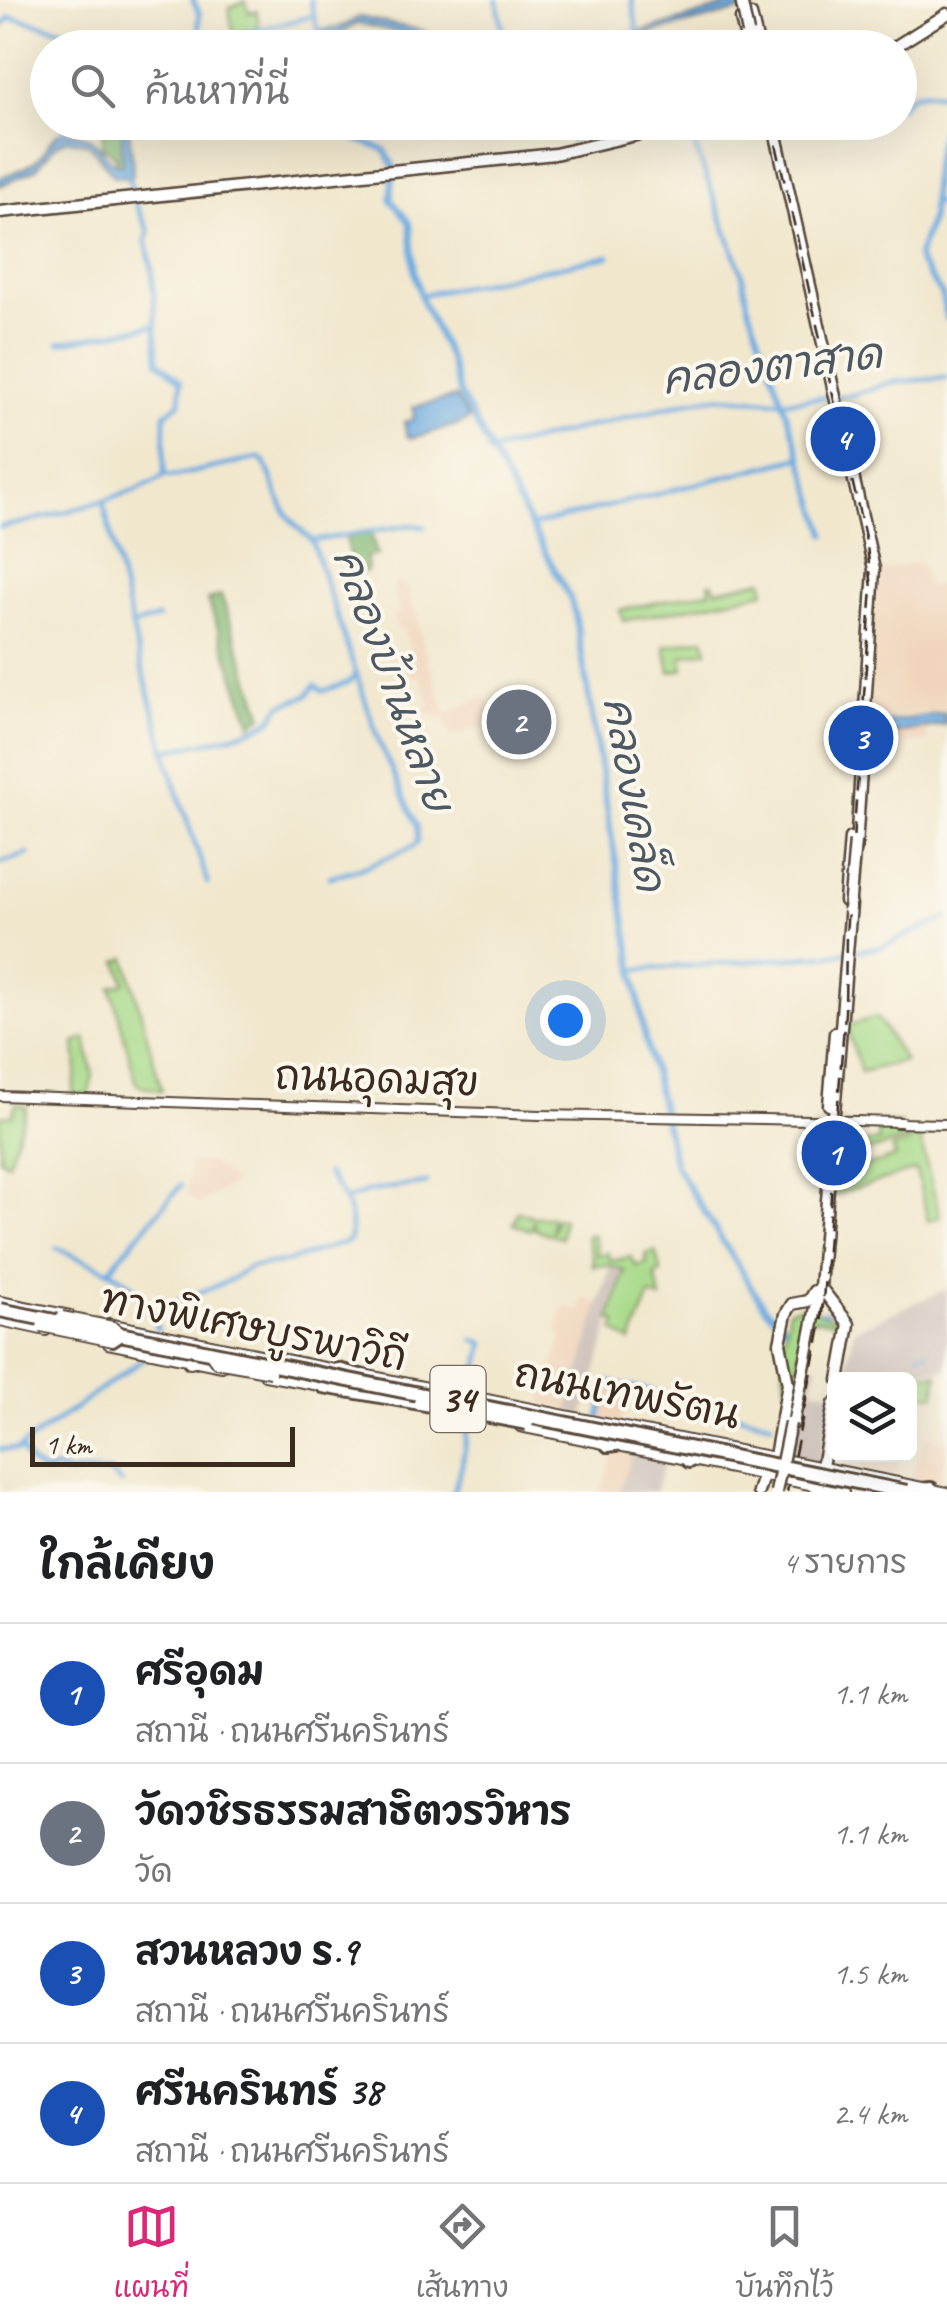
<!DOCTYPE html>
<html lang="th">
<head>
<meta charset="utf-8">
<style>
	body { margin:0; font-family:Caveat,"Playpen Sans Thai",sans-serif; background:#f6f6f6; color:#202124 }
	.controls { position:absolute; right:30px; bottom:30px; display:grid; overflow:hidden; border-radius:15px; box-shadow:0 10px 40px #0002 }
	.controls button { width:90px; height:90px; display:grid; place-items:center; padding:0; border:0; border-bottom:2px solid #e0e0e0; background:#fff; color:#202124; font:50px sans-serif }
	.scale { position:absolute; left:30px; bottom:25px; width:265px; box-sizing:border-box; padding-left:10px; border:5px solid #3b2a1e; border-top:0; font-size:28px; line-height:35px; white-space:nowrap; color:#3b2a1e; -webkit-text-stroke:8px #fbf7ec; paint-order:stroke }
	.you { position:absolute; left:565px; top:1020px; width:35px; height:35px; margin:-25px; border:8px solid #fff; border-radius:50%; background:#1a73e8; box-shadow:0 0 0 15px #1a73e833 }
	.badge { display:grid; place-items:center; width:65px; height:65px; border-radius:50%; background:#db2777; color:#fff; font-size:32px; font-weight:700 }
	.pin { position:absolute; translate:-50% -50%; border:5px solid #fff; box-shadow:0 2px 10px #0006 }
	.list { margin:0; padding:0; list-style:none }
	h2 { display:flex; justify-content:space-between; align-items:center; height:130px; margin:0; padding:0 40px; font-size:42px }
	h2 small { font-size:32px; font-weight:400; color:#757577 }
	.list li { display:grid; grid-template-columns:65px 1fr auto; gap:30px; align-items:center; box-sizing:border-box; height:140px; padding:0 40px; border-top:2px solid #e0e0e0 }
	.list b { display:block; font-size:38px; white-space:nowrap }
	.list p { margin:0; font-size:32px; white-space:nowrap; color:#757577 }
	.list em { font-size:32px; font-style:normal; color:#757577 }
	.icon { flex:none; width:55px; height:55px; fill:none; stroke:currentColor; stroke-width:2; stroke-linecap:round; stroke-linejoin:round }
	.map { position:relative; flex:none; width:947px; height:1492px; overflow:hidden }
	.search { position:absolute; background:#fff; box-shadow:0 10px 40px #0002; left:30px; right:30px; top:30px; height:110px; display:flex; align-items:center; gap:25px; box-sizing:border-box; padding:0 35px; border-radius:55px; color:#757577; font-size:38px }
	.sheet { height:690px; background:#fff }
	nav { display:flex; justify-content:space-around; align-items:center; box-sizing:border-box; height:140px; border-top:2px solid #e0e0e0; background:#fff; font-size:28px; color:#757577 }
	nav a { display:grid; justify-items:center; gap:5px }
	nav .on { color:#db2777 }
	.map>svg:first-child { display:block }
	.built { fill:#f0d5bc }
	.industrial { fill:#cec1b9 }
	.green { fill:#a7da8a; stroke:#718254; stroke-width:2.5 }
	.forest { fill:#85ba76; stroke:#60724a; stroke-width:2.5 }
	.water { fill:#6eace0; stroke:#546b7f; stroke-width:2.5 }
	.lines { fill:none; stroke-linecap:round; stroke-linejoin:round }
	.stream { stroke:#6eace0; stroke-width:2.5 }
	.canal { stroke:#6eace0; stroke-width:5 }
	.river { stroke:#6eace0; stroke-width:6 }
	.secondary-casing { stroke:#564638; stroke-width:12 }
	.primary-casing { stroke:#564638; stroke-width:15 }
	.highway-casing { stroke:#564638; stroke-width:18 }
	.secondary { stroke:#fff; stroke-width:8 }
	.primary { stroke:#fff; stroke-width:10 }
	.highway { stroke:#fff; stroke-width:12 }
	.rail { stroke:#3b2a1e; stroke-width:2.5; stroke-dasharray:15 8; stroke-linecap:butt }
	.secondary-bridge-casing { stroke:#564638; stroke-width:12; stroke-linecap:butt }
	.primary-bridge-casing { stroke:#564638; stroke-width:15; stroke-linecap:butt }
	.highway-bridge-casing { stroke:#564638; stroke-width:18; stroke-linecap:butt }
	.secondary-bridge { stroke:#fff; stroke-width:8 }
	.primary-bridge { stroke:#fff; stroke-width:10 }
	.highway-bridge { stroke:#fff; stroke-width:12 }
	.labels { text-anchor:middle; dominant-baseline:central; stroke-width:8; stroke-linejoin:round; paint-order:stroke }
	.shield { fill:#fbf7ec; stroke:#75685c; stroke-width:2.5 }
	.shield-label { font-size:38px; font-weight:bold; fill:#3b2a1e }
	.street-label { font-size:40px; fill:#3b2a1e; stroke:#fbf7ec }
	.water-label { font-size:42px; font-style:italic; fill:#4d5862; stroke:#fbf7ec }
</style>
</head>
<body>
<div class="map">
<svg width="947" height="1492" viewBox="0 0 947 1492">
	<rect width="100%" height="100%" fill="#fbf7ec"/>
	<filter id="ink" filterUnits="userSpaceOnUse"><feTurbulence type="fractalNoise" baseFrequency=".01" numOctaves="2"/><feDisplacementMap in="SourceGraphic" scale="20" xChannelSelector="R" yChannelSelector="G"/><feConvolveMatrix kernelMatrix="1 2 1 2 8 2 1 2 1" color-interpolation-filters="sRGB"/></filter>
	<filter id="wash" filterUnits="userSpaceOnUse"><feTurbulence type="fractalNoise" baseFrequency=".0048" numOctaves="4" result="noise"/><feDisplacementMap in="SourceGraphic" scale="40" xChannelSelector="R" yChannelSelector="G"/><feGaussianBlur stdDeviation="2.25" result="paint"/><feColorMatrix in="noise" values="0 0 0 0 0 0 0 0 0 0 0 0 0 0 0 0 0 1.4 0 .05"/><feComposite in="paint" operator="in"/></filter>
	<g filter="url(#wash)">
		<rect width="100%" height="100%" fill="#f1e7cd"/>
		<!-- built -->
		<g class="built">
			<polygon points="920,562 928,587 947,584 947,709 867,721 876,572"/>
			<polygon points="401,582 402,588 408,587 413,610 416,610 423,645 446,713 485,696 495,723 450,736 443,715 437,719 434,712 427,714 425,707 431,705 420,675 412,676 409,669 416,666 403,628 397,629 394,615 401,612 394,595 394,583"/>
			<polygon points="926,729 929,741 865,749 867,739"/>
			<polygon points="189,1162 212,1162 234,1183 198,1204 187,1195"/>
			<polygon points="583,1298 599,1303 568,1410 541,1404 563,1335 556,1332 564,1307 579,1311"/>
			<polygon points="608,1383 627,1387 620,1425 599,1420"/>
			<polygon points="925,1436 947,1440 947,1456 934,1485 910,1480"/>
			<polygon points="615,1448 633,1451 619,1492 601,1492"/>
			<polygon points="864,1455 901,1455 895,1477 859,1470"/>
		</g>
		<!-- industrial -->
		<g class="industrial">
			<polygon points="610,1267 625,1270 584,1415 571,1412 568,1410"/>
			<polygon points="947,1289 947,1370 846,1371 854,1330"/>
			<polygon points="808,1360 818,1366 813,1388 834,1393 818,1463 788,1457"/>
			<polygon points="633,1451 666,1458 655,1492 619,1492"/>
		</g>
		<!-- green -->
		<g class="green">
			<polygon points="246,1 249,13 257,11 259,28 233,33 229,8"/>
			<polygon points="763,580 765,592 623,621 620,610 710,591 709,583 713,583 716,590"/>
			<polygon points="704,638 707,651 682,656 684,669 670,672 665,646"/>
			<polygon points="126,958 162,1091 137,1085 111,987 125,983 118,961"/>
			<polygon points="877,1017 905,1061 861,1072 846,1026"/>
			<polygon points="86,1038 93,1076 88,1096 72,1096 77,1070 75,1043"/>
			<polygon points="16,1104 27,1107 8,1163 0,1159 0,1116 12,1115"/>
			<polygon points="877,1124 900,1124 907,1139 851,1157 848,1145 879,1141"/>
			<polygon points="920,1138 940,1217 928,1221 916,1170 830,1196 832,1177 896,1157 892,1148 908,1143 910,1139"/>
			<polygon points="518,1211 534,1217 552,1217 552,1232 555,1219 563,1219 561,1238 534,1229 534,1221 530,1230 513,1224"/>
			<polygon points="593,1234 598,1255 608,1253 610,1261 631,1257 636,1266 647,1263 646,1254 655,1251 661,1272 655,1274 661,1299 650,1295 631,1342 614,1331 617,1322 610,1319 625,1270 606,1265 592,1266 593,1258 586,1236"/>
			<polygon points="804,1306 849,1324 807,1318 781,1455 788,1399 782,1352 789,1309"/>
			<polygon points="938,1374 935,1395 910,1394 910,1380 869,1379 869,1376"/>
		</g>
		<!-- forest -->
		<g class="forest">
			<polygon points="103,123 122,123 122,166 114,164 117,159 109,150 102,148"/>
			<polygon points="371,533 377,555 367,557 367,571 352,574 346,537"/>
			<polygon points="221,595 263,716 251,724 208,600"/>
		</g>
		<!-- water -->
		<g class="water">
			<path d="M750 0H783L595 47H512L487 41 441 47 431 40 358 23 341 33 324 34 321 47 313 48 316 31 343 26 359 17 423 31 445 41 475 32 506 33 507 37C530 44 538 39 560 38 576 38 590 40 607 38 655 31 703 12 750 0Z"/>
			<path d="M122 123H130C127 141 135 158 132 177L114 176 89 144 66 139 55 146 36 169 0 186V178C11 173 27 169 36 161 54 144 50 122 86 136 102 142 105 163 122 166Z"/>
			<polygon points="456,397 469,419 460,424 412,438 407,436 404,422 414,419 413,407"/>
			<polygon points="945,713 946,724 867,739 869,725"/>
		</g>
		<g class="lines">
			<!-- stream -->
			<g class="stream">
				<polyline points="563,122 573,147"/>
				<polyline points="820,1315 823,1311 835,1312"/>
				<polyline points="918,1354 928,1352"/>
			</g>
			<!-- canal -->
			<g class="canal">
				<polyline points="310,0 319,34"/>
				<polyline points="497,0 504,36"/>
				<polyline points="632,0 638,36"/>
				<polyline points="0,28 10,17 76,33"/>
				<polyline points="75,48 76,31 155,31 157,48"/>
				<polyline points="254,48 250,32 313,16"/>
				<polyline points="687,125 742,273 748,305 793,431 826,535"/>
				<polyline points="64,137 65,122"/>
				<path d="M128 174 136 205 149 232 146 241 152 269 158 361 181 381 180 403 165 414 164 475 175 476 259 458 264 461C279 492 279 516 311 539L380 744 417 826 418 842 412 847 365 867 329 877"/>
				<polyline points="934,202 947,207"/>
				<polyline points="508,277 609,256"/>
				<polyline points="420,295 505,278"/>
				<polyline points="59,343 156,325"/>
				<polyline points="488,452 691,401 718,397 785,401 853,395 892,382 947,378"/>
				<polyline points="103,501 141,665 174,781 208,883"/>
				<polyline points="531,526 802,457"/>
				<path d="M0 527C30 522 146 493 164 475"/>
				<polyline points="311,541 411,525 424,527"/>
				<polyline points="132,626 158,618"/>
				<path d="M165 750C187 747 256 733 272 719 273 718 279 708 280 706L308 695 315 685 323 691 347 683 357 674"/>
				<polyline points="0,863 28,854"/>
				<polyline points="635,970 830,955 881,947 947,918"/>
				<polyline points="345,1200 369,1191 427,1183"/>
				<path d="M57 1248C106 1273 136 1269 157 1329"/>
				<polyline points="110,1269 181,1185"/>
				<path d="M151 1317 166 1306 228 1281 250 1267 286 1262 349 1241C356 1215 343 1194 327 1174"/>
				<polyline points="472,1393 484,1343 474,1340"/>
				<polyline points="657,1393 687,1402"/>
				<polyline points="704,1407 771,1423"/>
				<polyline points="599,1417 608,1382 655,1392"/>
				<path d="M0 1449 22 1450 30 1463 44 1472 56 1468 70 1474C85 1470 98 1476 109 1471L121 1483"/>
				<polyline points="18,1449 149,1355"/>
				<polyline points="453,1492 462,1465 469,1419"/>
			</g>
			<!-- river -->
			<g class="river">
				<polyline points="193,0 199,13 199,42"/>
				<path d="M900 107C910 89 929 91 947 95"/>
				<polyline points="947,108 934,166 931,218 918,255 919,262 942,295 947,318"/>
				<polyline points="338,122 357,140 385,150 394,167 391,200 410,223 414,270 422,301 450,360 459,392 570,598 576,619 644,1033 675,1165 750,1285 765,1308 783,1325"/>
			</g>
		</g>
	</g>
	<g filter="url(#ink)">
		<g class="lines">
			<defs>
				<g id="secondary">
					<polyline points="0,1096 539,1115 762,1119"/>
					<polyline points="896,1123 947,1124"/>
					<polyline points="0,1301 70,1315"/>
					<polyline points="0,1321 46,1331"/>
					<polyline points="108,1323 339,1370"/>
					<polyline points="108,1344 222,1367"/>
					<polyline points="363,1374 947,1492"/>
					<polyline points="265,1376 325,1387"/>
					<polyline points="520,1427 609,1445"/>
					<polyline points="623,1447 844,1492"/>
				</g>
				<g id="primary">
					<polyline points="748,48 741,19 751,15 759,48"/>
					<polyline points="893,48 947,14"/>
					<polyline points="773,122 874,569 856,847"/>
					<polyline points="0,212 555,154 691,122"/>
					<polyline points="845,901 850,838"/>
					<polyline points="829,1105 835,1033"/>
					<polyline points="821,1288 849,1324 839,1380"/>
					<polyline points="793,1424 820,1287 851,904"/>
					<polyline points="775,1456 788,1384 780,1343 786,1314 792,1304 808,1301 814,1291"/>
					<polyline points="822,1466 834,1404"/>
					<polyline points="758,1492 763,1476"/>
					<polyline points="816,1492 817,1487"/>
				</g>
				<g id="highway">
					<polyline points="190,1361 207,1357"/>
					<polyline points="338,1370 364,1377"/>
					<polyline points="323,1386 420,1403"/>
					<polyline points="608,1445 631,1442"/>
					<polyline points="680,1452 689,1461"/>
					<polyline points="912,1491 931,1489"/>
				</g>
			</defs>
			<!-- secondary casing -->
			<use href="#secondary" class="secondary-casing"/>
			<!-- primary casing -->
			<use href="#primary" class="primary-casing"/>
			<!-- highway casing -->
			<use href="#highway" class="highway-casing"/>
			<!-- secondary -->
			<use href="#secondary" class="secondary"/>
			<!-- primary -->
			<use href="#primary" class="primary"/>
			<!-- highway -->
			<use href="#highway" class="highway"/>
			<!-- rail -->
			<g class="rail">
				<polyline points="739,0 751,48"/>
				<polyline points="771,122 867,546 872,588 846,935 845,1012 821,1327 787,1492"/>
			</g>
			<defs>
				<g id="secondary-bridge">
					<polyline points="762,1119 902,1122"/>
					<polyline points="41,1327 113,1342 119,1338 120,1331 113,1326 62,1316"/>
					<polyline points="212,1351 211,1356 216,1363 271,1373"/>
				</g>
				<g id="primary-bridge">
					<polyline points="741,0 748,33"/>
					<polyline points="849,910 855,841"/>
					<polyline points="776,1492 790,1423"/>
				</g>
				<g id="highway-bridge">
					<polyline points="0,1310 907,1492"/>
					<polyline points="420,1403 527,1423"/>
				</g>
			</defs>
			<!-- secondary-bridge casing -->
			<use href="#secondary-bridge" class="secondary-bridge-casing"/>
			<!-- primary-bridge casing -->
			<use href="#primary-bridge" class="primary-bridge-casing"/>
			<!-- highway-bridge casing -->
			<use href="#highway-bridge" class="highway-bridge-casing"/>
			<!-- secondary-bridge -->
			<use href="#secondary-bridge" class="secondary-bridge"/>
			<!-- primary-bridge -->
			<use href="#primary-bridge" class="primary-bridge"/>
			<!-- highway-bridge -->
			<use href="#highway-bridge" class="highway-bridge"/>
		</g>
	</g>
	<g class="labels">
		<!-- shield labels -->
		<rect class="shield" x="430.5" y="1366" width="55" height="66" rx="8"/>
		<g class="shield-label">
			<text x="458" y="1399">34</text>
		</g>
		<!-- street labels -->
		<g class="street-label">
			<text transform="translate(377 1079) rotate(2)">ถนนอุดมสุข</text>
			<text transform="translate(254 1328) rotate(11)">ทางพิเศษบูรพาวิถี</text>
			<text transform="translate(627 1394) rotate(11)">ถนนเทพรัตน</text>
		</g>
		<!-- water labels -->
		<g class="water-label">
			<text transform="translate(772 367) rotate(-7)">คลองตาสาด</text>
			<text transform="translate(393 680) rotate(70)">คลองบ้านหลาย</text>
			<text transform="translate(634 794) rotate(80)">คลองเคล็ด</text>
		</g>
	</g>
</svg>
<div class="controls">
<button><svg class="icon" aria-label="layers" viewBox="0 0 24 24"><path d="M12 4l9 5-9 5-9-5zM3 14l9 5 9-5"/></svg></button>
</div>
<div class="scale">1 km</div>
<div class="you"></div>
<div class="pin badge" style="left:834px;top:1153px;background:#1a4fb4">1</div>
<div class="pin badge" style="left:519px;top:722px;background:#6b7280">2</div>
<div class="pin badge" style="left:861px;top:738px;background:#1a4fb4">3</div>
<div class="pin badge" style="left:843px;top:439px;background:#1a4fb4">4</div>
<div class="search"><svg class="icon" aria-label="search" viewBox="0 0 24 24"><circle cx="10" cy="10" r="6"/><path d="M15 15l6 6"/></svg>ค้นหาที่นี่</div>
</div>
<section class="sheet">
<h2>ใกล้เคียง<small>4 รายการ</small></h2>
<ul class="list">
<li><span class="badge" style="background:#1a4fb4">1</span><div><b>ศรีอุดม</b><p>สถานี · ถนนศรีนครินทร์</p></div><em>1.1 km</em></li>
<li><span class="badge" style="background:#6b7280">2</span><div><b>วัดวชิรธรรมสาธิตวรวิหาร</b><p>วัด</p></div><em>1.1 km</em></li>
<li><span class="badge" style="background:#1a4fb4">3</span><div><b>สวนหลวง ร.9</b><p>สถานี · ถนนศรีนครินทร์</p></div><em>1.5 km</em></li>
<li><span class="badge" style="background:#1a4fb4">4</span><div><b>ศรีนครินทร์ 38</b><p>สถานี · ถนนศรีนครินทร์</p></div><em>2.4 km</em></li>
</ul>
</section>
<nav>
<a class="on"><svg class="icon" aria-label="map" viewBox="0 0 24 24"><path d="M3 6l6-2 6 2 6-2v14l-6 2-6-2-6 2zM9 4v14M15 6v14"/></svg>แผนที่</a>
<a><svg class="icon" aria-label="directions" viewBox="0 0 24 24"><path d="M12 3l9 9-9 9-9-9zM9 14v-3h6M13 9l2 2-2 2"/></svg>เส้นทาง</a>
<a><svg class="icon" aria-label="saved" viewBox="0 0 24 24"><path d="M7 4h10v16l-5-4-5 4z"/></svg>บันทึกไว้</a>
</nav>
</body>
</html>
